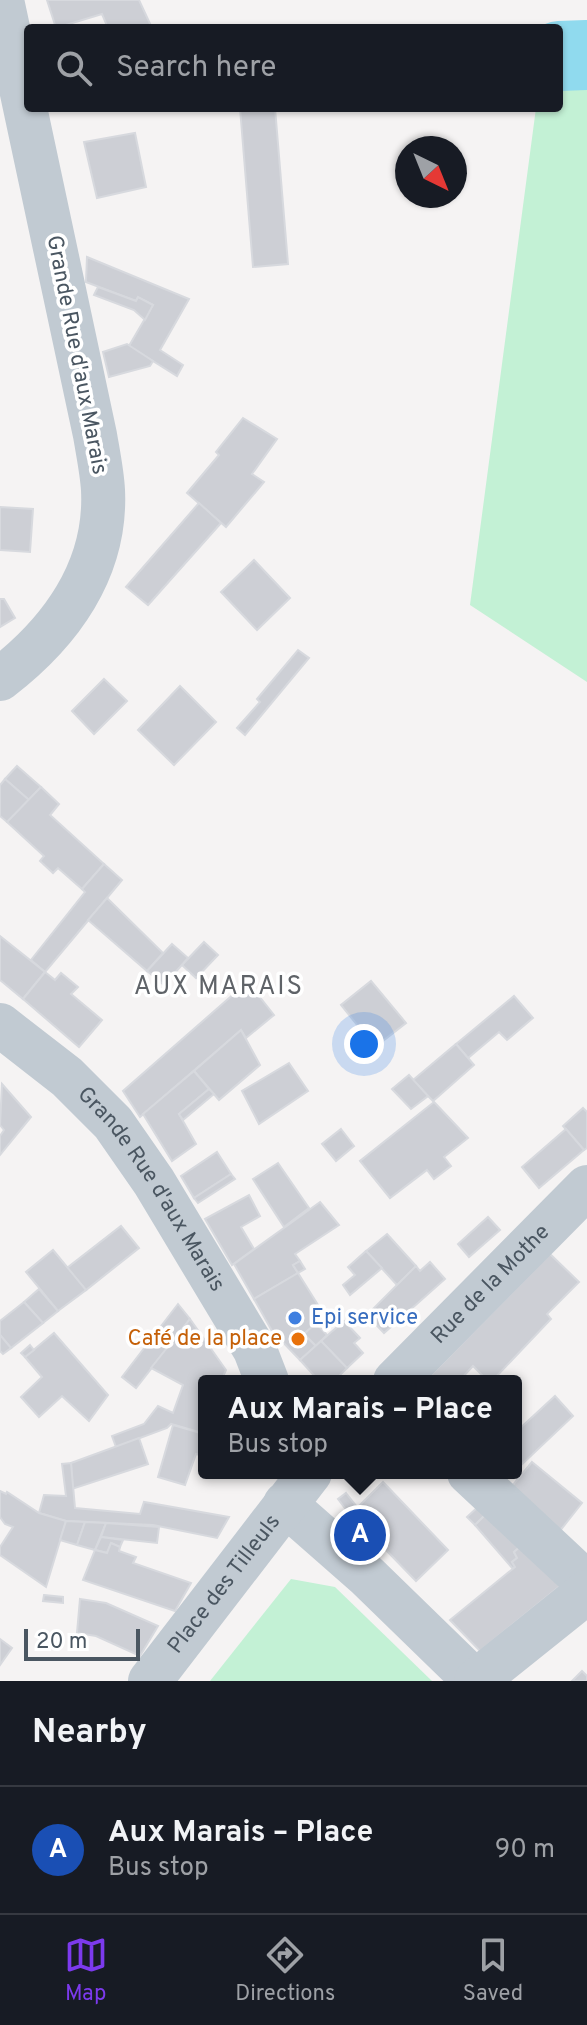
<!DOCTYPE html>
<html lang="en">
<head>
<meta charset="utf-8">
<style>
	body { margin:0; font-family:Overpass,sans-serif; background:#20242c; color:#f1f3f6 }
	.compass { position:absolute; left:395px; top:136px; width:72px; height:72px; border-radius:50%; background:#171b24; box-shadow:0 2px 6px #0004; rotate:137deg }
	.scale { position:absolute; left:24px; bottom:20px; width:116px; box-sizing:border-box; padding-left:8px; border:4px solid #4a5661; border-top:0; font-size:22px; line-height:28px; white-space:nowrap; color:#4a5661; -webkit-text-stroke:6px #fff; paint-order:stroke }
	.you { position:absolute; left:364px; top:1044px; width:28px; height:28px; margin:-20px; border:6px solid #fff; border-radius:50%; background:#1a73e8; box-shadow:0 0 0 12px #1a73e833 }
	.badge { display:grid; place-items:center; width:52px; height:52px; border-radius:50%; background:#7c3aed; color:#fff; font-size:26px; font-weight:700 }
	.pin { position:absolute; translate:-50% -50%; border:4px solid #fff; box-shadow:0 2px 8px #0006 }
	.popup { position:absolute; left:198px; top:1375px; width:324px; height:104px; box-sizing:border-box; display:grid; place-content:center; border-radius:8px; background:#171b24; filter:drop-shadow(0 2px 6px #0005); font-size:26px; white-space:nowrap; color:#9ea1a6 }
	.popup b { font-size:30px; color:#f1f3f6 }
	.popup::after { content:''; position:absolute; left:50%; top:100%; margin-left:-16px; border:16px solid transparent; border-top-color:#171b24 }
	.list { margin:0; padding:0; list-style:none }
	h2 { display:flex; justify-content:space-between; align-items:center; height:104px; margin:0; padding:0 32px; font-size:34px }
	h2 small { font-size:26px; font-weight:400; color:#9ea1a6 }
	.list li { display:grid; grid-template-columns:52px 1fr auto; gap:24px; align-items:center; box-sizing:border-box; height:128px; padding:0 32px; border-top:2px solid #363941 }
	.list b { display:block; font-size:30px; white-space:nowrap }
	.list p { margin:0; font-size:26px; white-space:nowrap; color:#9ea1a6 }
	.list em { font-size:26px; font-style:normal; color:#9ea1a6 }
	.icon { flex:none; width:44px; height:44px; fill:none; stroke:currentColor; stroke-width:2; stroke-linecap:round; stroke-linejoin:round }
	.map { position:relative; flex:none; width:587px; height:1681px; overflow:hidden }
	.search { position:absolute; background:#171b24; box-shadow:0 2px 6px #0004; left:24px; right:24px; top:24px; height:88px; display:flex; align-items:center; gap:20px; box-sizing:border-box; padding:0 28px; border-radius:8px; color:#9ea1a6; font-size:30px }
	.sheet { height:232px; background:#171b24 }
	nav { display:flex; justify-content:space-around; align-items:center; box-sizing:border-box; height:112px; border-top:2px solid #363941; background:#171b24; font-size:22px; color:#9ea1a6 }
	nav a { display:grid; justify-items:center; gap:4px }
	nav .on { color:#7c3aed }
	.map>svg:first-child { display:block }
	.green { fill:#c3f1d5 }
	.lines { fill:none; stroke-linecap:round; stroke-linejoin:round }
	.river { stroke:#90daee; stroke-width:70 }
	.building { fill:#cdcfd5; stroke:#d7d9de; stroke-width:2 }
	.street { stroke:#c1cad2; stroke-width:44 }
	.shop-dot { fill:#3f7fe0; stroke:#fff; stroke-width:3 }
	.food-dot { fill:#e8710a; stroke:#fff; stroke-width:3 }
	.labels { text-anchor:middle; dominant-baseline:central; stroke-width:7; stroke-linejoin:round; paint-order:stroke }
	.street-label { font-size:22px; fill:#4a5661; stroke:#fff }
	.shop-label { font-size:22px; fill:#366cbe; stroke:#fff; text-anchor:start }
	.food-label { font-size:22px; fill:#c56008; stroke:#fff; text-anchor:end }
	.quarter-label { font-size:26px; letter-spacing:2px; fill:#5f6368; stroke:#fff }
</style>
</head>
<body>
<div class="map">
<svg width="587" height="1681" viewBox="0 0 587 1681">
	<rect width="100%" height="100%" fill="#f5f3f3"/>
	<!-- green -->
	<g class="green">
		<polygon points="587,37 587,682 470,605 536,108 559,108 559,42"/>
		<polygon points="291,1579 335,1587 432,1681 210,1681"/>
	</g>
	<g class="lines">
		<!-- river -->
		<polyline class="river" points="559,56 587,55"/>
	</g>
	<!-- building -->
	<g class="building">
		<polygon points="47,0 139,0 152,28 108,28 102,14 56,28"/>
		<polygon points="240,108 275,108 288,264 253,267"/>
		<polygon points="135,133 146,187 97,198 84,142"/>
		<polygon points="87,257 189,299 160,350 183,365 177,376 129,346 153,305 138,297 136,301 86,282"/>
		<polygon points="98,287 136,301 138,297 153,305 145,320 134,310 94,295"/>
		<polygon points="127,344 153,361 150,366 109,377 103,352"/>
		<polygon points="243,418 277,439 252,474 264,482 226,527 187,493 219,455 216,452"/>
		<polygon points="199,503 221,523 148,605 126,587"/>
		<polygon points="0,507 33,509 30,552 0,550"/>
		<polygon points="254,560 290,598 257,630 221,592"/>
		<polygon points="0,599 4,599 15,618 0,627"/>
		<polygon points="298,650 309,658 245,735 237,728 260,702 257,699"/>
		<polygon points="104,679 127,701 94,734 72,711"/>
		<polygon points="180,686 216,722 174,765 138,730"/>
		<polygon points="17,766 41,787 29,800 5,779"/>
		<polygon points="5,779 29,800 7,822 0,816 0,785"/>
		<polygon points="41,787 59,804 50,815 104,864 82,889 58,868 53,873 40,861 44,856 7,822"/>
		<polygon points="104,864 122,880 45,972 31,960 85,892 82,889"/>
		<polygon points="107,898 163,953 147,971 88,920"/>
		<polygon points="0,936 45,972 23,999 0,980"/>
		<polygon points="204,942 218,955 196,978 182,965"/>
		<polygon points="172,944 188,958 164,985 147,971"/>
		<polygon points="45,972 55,980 61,973 78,987 71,994 102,1020 79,1047 23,999"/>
		<polygon points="371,981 406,1023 375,1047 341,1005"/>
		<polygon points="244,985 251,995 255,991 274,1015 246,1038 241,1030 140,1117 123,1091"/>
		<polygon points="514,996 533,1018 507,1040 499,1032 468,1058 456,1044"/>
		<polygon points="241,1030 260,1065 219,1100 194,1071"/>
		<polygon points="456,1044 474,1065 433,1101 413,1080"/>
		<polygon points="289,1063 308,1091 259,1124 242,1091"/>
		<polygon points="194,1071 209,1089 179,1114 196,1144 172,1161 143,1114"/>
		<polygon points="409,1075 428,1096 411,1109 392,1089"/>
		<polygon points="2,1084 31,1117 0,1155 0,1136 4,1130 0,1125"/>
		<polygon points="209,1089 214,1094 183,1120 179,1114"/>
		<polygon points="434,1102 468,1138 444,1157 451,1166 434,1179 427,1170 390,1198 360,1161"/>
		<polygon points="583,1108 587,1112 587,1148 584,1150 563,1126"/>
		<polygon points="341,1129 354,1146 336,1161 322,1144"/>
		<polygon points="566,1129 584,1150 539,1188 522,1167"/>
		<polygon points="217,1152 231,1174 194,1198 181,1176"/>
		<polygon points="278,1163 309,1208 284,1227 253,1179"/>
		<polygon points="231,1174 235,1179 198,1203 194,1198"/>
		<polygon points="249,1195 260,1216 241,1227 254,1249 232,1265 205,1219"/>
		<polygon points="320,1202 339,1225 295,1254 300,1261 293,1265 298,1273 254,1299 234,1264"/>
		<polygon points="488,1217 500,1230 469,1257 458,1244"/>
		<polygon points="121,1226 139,1248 86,1290 67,1268"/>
		<polygon points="387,1234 416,1266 397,1285 366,1251"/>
		<polygon points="53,1250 86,1290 58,1311 26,1272"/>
		<polygon points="366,1251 382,1268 350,1295 343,1285 355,1275 348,1267"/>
		<polygon points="550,1254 579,1282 547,1314 551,1319 492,1381 488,1381 473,1366 459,1381 425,1381"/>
		<polygon points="300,1261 305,1269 298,1273 293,1265"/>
		<polygon points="430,1262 445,1279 384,1333 367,1315 416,1266 420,1271"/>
		<polygon points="298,1273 325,1316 304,1334 316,1346 300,1360 272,1331 254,1299"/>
		<polygon points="39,1289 58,1311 43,1323 24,1302"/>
		<polygon points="24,1302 43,1323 11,1348 0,1335 0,1321"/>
		<polygon points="178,1304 190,1319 136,1388 122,1377"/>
		<polygon points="190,1319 226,1370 221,1381 204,1381 204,1427 202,1433 171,1424 167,1428 116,1447 112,1436 144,1424 158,1406 173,1413 183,1385 151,1368"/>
		<polygon points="344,1321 360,1338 354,1343 363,1353 347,1368 321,1341"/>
		<polygon points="316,1323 327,1335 316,1346 304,1334"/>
		<polygon points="54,1333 108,1395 89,1421 62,1396 39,1417 21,1397 42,1377 25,1357"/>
		<polygon points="0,1335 11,1348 3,1354 0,1351"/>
		<polygon points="321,1341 347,1368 334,1381 319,1381 300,1360"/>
		<polygon points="30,1345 34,1350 25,1357 21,1353"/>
		<polygon points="555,1396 573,1416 516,1470 516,1432"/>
		<polygon points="173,1425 204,1434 204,1456 196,1454 185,1485 158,1477"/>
		<polygon points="139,1438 148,1464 72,1489 71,1463"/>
		<polygon points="532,1462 582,1503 559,1532 507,1492"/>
		<polygon points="71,1463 75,1508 140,1514 144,1502 229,1517 217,1538 153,1525 66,1521 39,1513 44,1495 66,1496 62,1464"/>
		<polygon points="383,1482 448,1550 416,1581 351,1514"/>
		<polygon points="0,1491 6,1494 7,1492 39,1513 66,1521 46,1587 0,1555 0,1547 13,1527 5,1524 0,1517"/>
		<polygon points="346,1493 357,1507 350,1515 338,1499"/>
		<polygon points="480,1505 487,1513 475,1525 467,1517"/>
		<polygon points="487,1513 521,1546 514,1552 517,1558 512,1562 515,1567 513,1569 475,1525"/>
		<polygon points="66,1521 85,1522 77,1545 60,1540"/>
		<polygon points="85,1522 106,1523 95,1550 77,1545"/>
		<polygon points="106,1523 159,1527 157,1543 101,1537"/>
		<polygon points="101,1537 123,1540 120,1547 111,1543 107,1553 95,1550"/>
		<polygon points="111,1543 120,1547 119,1551 136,1557 133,1563 191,1583 175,1611 83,1580 95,1550 107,1553"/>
		<polygon points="521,1546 560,1586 480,1651 450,1620 515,1567 512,1562 517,1558 514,1552"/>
		<polygon points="44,1595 63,1597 63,1603 43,1601"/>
		<polygon points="80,1599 106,1603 158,1626 140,1656 96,1636 77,1633"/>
		<polygon points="0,1639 12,1648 0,1665"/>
		<polygon points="582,1671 587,1676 587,1681 572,1681"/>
	</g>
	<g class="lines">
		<!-- street -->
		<g class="street">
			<path d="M0 679C60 633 107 570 103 490 102 472 98 453 95 435L2 0"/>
			<path id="s1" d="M0 1025 67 1077 113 1123 154 1182 255 1350 267 1381"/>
			<path id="s2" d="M395 1381 587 1187"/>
			<polyline points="469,1473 587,1583"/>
			<polyline points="285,1504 367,1576 475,1681"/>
			<path id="s3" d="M150 1681 310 1473"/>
			<polyline points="476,1681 587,1592"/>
		</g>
	</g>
	<!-- markers -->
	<circle class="shop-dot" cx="295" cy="1318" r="8"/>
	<circle class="food-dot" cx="298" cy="1339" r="8"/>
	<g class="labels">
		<!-- street labels -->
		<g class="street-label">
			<text transform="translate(76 355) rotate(79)">Grande Rue d'aux Marais</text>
			<text stroke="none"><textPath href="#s1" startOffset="226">Grande Rue d'aux Marais</textPath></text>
			<text stroke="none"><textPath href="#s2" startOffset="136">Rue de la Mothe</textPath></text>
			<text stroke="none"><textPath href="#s3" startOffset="122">Place des Tilleuls</textPath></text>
		</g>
		<!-- shop labels -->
		<g class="shop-label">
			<text x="311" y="1318">Epi service</text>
		</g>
		<!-- food labels -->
		<g class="food-label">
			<text x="282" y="1339">Café de la place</text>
		</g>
		<!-- quarter labels -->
		<g class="quarter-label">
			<text x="219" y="987">AUX MARAIS</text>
		</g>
	</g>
</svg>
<svg class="compass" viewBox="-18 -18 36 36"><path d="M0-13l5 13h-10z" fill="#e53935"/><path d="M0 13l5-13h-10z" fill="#9ea1a6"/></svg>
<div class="scale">20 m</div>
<div class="you"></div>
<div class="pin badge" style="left:360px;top:1535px;background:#1a4fb4">A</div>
<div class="popup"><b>Aux Marais – Place</b>Bus stop</div>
<div class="search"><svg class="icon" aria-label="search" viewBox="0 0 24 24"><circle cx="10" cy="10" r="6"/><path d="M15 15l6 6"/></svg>Search here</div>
</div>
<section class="sheet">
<h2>Nearby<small></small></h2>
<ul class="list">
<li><span class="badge" style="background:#1a4fb4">A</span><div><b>Aux Marais – Place</b><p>Bus stop</p></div><em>90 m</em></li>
</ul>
</section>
<nav>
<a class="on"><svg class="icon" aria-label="map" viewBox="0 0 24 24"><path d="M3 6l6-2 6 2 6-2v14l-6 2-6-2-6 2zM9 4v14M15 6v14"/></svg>Map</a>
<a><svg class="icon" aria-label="directions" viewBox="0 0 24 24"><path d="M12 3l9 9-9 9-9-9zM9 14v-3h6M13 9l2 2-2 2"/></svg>Directions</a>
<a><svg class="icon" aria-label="saved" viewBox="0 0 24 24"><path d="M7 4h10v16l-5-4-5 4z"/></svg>Saved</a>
</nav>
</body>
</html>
